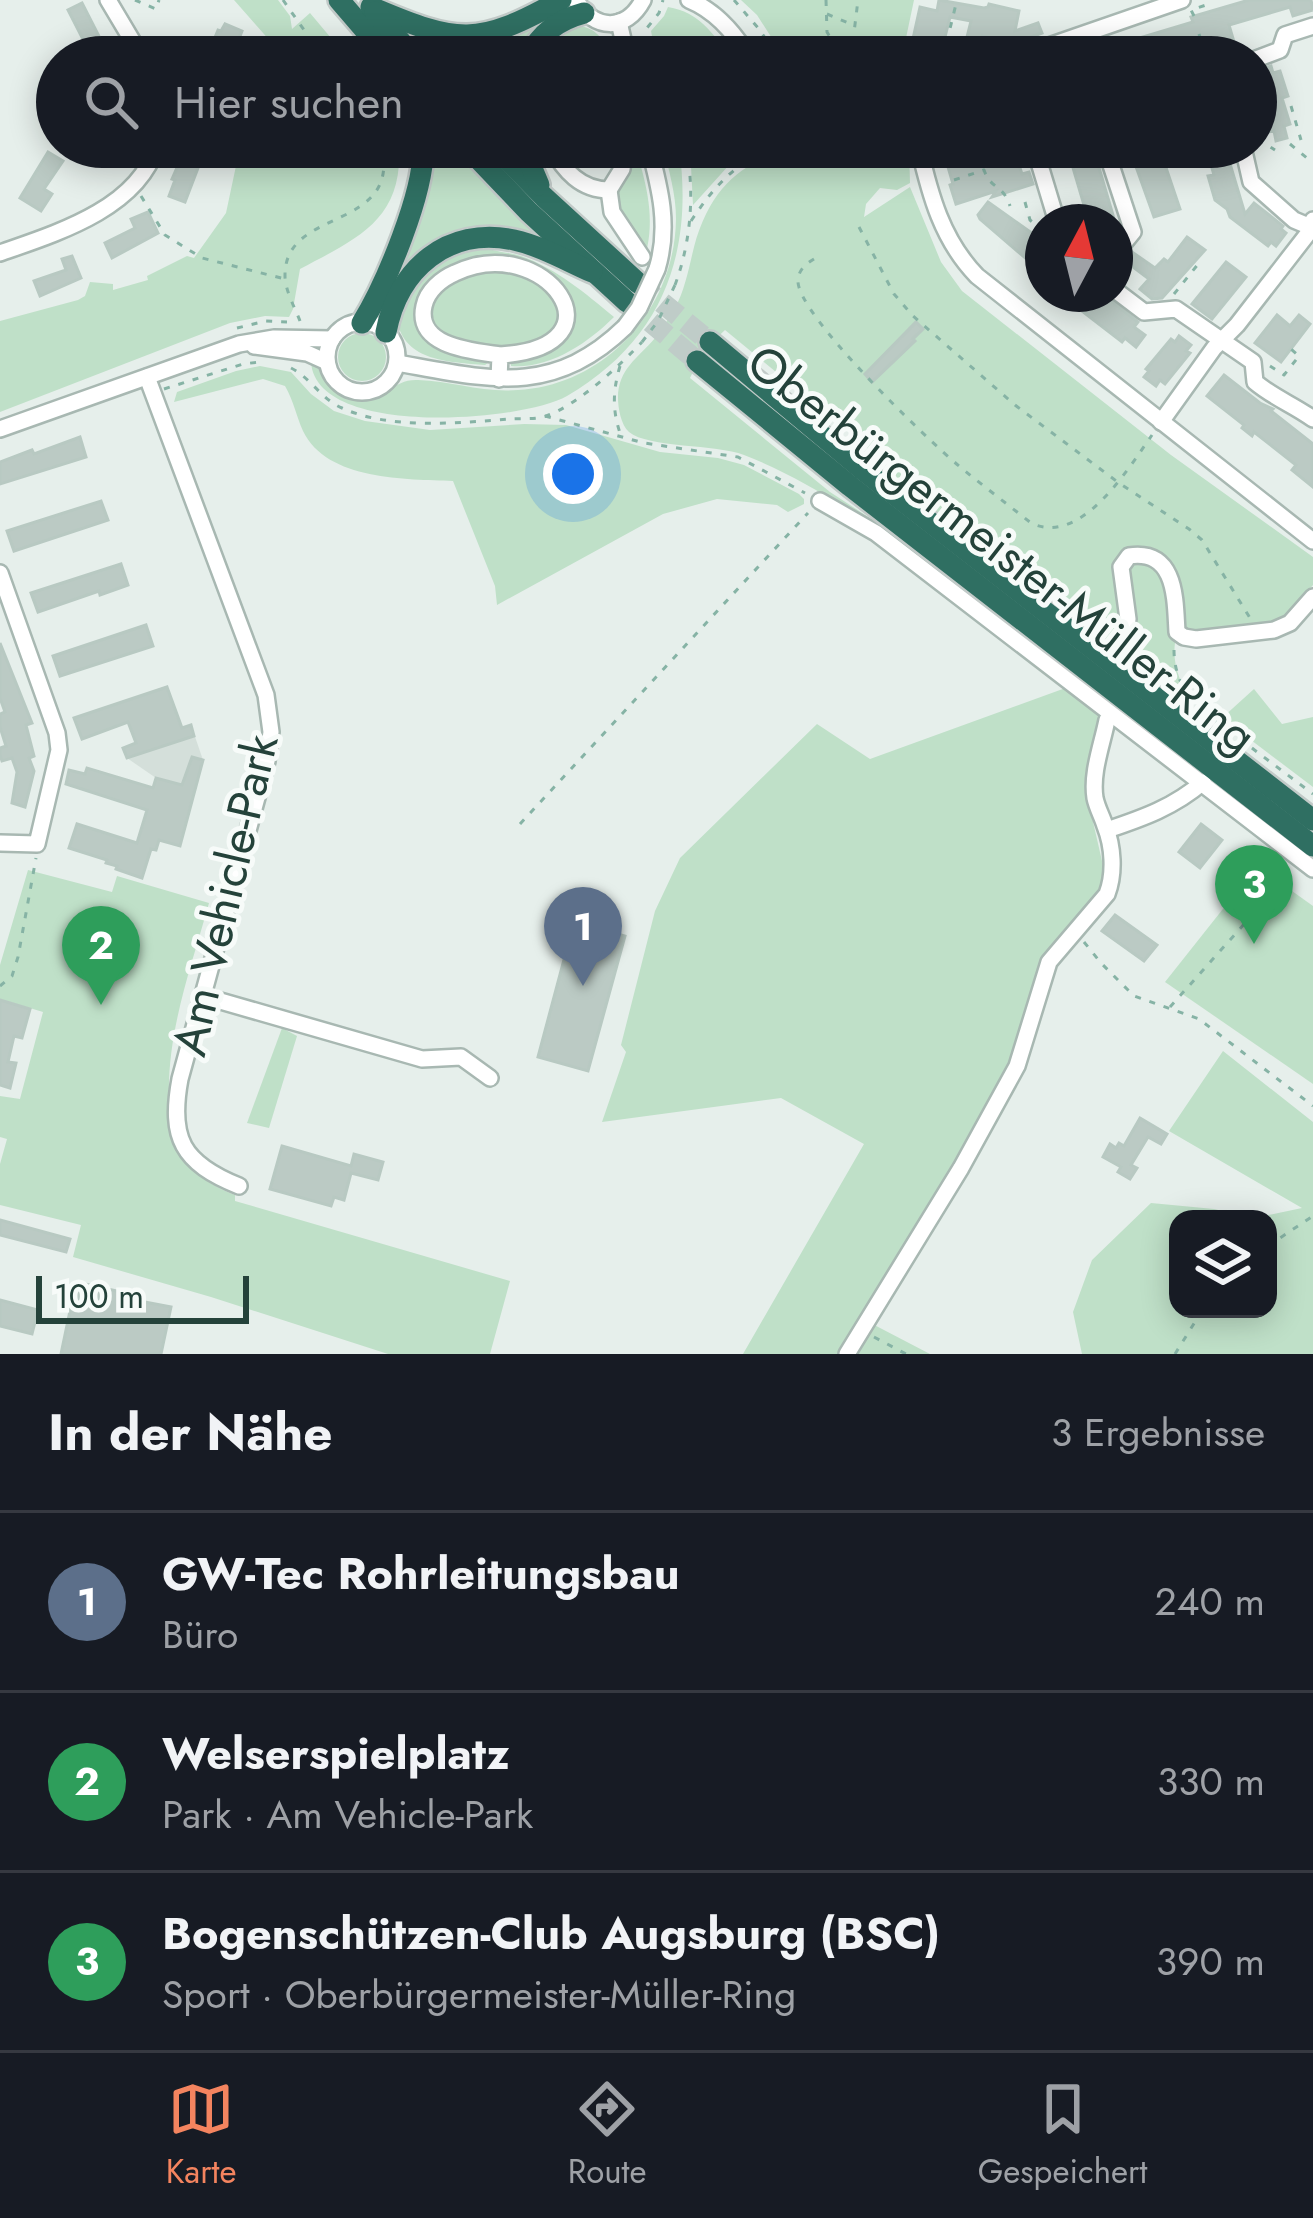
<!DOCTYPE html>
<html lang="de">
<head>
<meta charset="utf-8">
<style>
	body { margin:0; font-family:Jost,sans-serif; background:#242831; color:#f1f3f6 }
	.controls { position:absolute; right:36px; bottom:36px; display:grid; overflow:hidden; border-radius:24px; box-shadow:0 6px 30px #0003 }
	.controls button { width:108px; height:108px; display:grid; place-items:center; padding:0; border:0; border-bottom:3px solid #363941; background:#171b24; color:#f1f3f6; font:60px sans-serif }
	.compass { position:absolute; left:1025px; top:204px; width:108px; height:108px; border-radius:50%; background:#171b24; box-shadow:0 6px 30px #0003; rotate:7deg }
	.scale { position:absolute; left:36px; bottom:30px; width:213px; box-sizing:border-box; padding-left:12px; border:6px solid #24423a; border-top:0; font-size:33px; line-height:42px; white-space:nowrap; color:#24423a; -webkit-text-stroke:9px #f7fbf9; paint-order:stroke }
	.you { position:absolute; left:573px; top:474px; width:42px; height:42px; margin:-30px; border:9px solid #fff; border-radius:50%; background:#1a73e8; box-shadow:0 0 0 18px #1a73e833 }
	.badge { display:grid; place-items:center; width:78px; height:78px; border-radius:50%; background:#f4845f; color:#fff; font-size:39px; font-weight:700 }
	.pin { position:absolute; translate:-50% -99px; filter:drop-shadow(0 3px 6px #0008) }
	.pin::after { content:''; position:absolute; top:63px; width:42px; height:36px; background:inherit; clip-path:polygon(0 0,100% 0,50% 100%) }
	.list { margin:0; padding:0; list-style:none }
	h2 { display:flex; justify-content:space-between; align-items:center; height:156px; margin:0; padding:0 48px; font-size:51px }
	h2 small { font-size:39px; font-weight:400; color:#9ea1a6 }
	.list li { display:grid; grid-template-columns:78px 1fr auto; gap:36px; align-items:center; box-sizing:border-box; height:180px; padding:0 48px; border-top:3px solid #363941 }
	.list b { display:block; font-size:45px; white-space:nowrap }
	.list p { margin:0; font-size:39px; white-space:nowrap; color:#9ea1a6 }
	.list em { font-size:39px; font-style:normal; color:#9ea1a6 }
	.icon { flex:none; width:66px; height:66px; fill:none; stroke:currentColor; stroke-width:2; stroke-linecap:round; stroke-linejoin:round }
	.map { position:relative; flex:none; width:1313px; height:1354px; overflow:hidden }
	.search { position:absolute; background:#171b24; box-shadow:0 6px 30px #0003; left:36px; right:36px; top:36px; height:132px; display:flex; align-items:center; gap:30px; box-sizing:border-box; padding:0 42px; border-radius:66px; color:#9ea1a6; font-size:45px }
	.sheet { height:696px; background:#171b24 }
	nav { display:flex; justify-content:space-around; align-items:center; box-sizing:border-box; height:168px; border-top:3px solid #363941; background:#171b24; font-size:33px; color:#9ea1a6 }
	nav a { display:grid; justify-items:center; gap:6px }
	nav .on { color:#f4845f }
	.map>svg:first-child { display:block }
	.built { fill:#d4dfda }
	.green { fill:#bfe0c8; fill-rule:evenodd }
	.building { fill:#bbcac4; stroke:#b8c9c2; stroke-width:3 }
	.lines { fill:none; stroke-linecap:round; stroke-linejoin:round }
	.highway-tunnel { stroke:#bfccc8; stroke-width:21; stroke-dasharray:21 10; stroke-linecap:butt }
	.minor-casing { stroke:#a8b8b2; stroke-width:20 }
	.highway-casing { stroke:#c2cac8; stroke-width:26 }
	.path { stroke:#86b3a5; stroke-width:3; stroke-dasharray:6 9; stroke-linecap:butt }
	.minor { stroke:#fff; stroke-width:15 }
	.highway { stroke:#2f6f62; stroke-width:21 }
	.minor-bridge-casing { stroke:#a8b8b2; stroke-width:20; stroke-linecap:butt }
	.path-bridge { stroke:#86b3a5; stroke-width:3; stroke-dasharray:6 9; stroke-linecap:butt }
	.minor-bridge { stroke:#fff; stroke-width:15 }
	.labels { text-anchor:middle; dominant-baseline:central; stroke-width:10; stroke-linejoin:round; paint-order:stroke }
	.street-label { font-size:48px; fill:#24423a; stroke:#f7fbf9 }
</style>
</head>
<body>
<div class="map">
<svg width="1313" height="1354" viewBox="0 0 1313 1354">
	<rect width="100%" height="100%" fill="#e6efeb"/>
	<!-- built -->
	<polygon class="built" points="191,725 203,760 180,846 141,830 156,778 127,758 123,748"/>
	<!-- green -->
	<g class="green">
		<polygon points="234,0 278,0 290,16 292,29 310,13 347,57 260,57 272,47 271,42"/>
		<polygon points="741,0 914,0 902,57 784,57 757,15"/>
		<path d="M567 5 572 9 519 57H432L413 35C478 59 511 36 567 5Z"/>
		<path d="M668 7C700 12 712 34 732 57H656L651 31 664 16Z"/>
		<path d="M579 26C597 28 605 41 610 57H540C550 44 561 27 579 26Z"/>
		<path d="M240 147H399C403 221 356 239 300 269L293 309 289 317 265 316 230 323 0 412V321L78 300 85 296 90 282 113 284V290L148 280 147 276 187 256 194 258 226 213Z"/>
		<polygon points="430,147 456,147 483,176 482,179 540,239 462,234 379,316 376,314"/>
		<path d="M663 147H679C694 253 663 340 567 396 521 422 316 438 311 362 324 371 328 386 342 394 377 414 388 378 418 380 452 381 483 393 518 390 607 385 675 307 676 219 676 195 669 170 663 147Z"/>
		<polygon points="690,147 760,147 730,164 693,205"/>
		<path d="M909 147 910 183 897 190 880 188 866 204 864 217 910 187 941 262 962 291 1171 455 1313 557V585L1285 617 1270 623 1251 624 1229 635 1177 633C1170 659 1178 680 1192 702L1048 597 905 487 860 441 725 330 703 351 690 378 830 492 899 537 981 602 982 606C909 552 830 488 744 455 716 444 648 448 629 432 621 425 618 408 618 398 618 369 638 358 655 338 662 329 669 318 675 308 685 290 689 267 694 247 725 133 814 147 909 147Z"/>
		<path d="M633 152 637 153C647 186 655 219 646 253 613 206 610 212 629 155Z"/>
		<path d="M483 247C495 252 508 252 521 256 557 269 585 293 614 317 588 343 550 369 511 366V359L534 355 571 311 567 295C519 271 490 242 439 275L421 328 487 359 489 362 485 365C451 362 404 362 397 320L420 275 454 253Z"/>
		<path d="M480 271C522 271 530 273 559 304L560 323C527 355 462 357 430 323 433 281 444 285 480 271Z"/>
		<circle cx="362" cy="357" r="24"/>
		<path d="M260 366 291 372 311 394 334 411 365 421 430 430 524 424 566 425 660 452 718 458 744 465 799 494 804 499V504L788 512 777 505 717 499 663 514 497 605 495 586 453 481C407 479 327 481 303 431 296 415 294 402 285 386L263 379 174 402 177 392 236 371Z"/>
		<path d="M1071 686 1106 713 1085 787 1105 874C1098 902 1075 918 1063 944 1043 989 1024 1035 1002 1079 959 1161 910 1240 859 1317L930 1354H743L864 1144 781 1098 602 1122 626 1052 621 1045 655 911 680 858 817 724 870 759Z"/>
		<polygon points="1254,689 1282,724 1313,717 1313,787 1222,718"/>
		<polygon points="1257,866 1313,906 1313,1084 1165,982"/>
		<path d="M28 870 112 892 117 876 209 903C190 972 163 1041 170 1114 170 1123 170 1134 173 1142 185 1169 209 1185 235 1195V1201L510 1281 490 1354H388L211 1297 73 1257 81 1225 0 1205V1164L7 1139 0 1137V1096L20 1099 43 1012 0 999V965Z"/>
		<polygon points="282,1028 297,1036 269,1128 247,1123"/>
		<path d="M1223 1051 1313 1122V1354H1082L1073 1312 1092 1260 1151 1203 1214 1209 1254 1218 1302 1208 1169 1131ZM1268 1219V1309H1178V1219Z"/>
	</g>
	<!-- building -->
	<g class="building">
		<polygon points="939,0 984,8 988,7 989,4 1019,11 1015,31 1038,23 1042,33 1014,43 982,36 980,44 966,41 971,21 950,17 940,57 909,57 920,7 937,11"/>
		<polygon points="1249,0 1311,0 1313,10 1293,16 1290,7 1229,25 1234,42 1212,48 1210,42 1159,57 1119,57 1116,45 1193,22 1191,17"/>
		<polygon points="82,3 105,48 108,57 92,57 68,10"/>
		<polygon points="225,24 242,31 232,57 207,57 218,30 221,31"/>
		<polygon points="1271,66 1273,73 1280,71 1288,96 1282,98 1290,124 1284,126 1287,138 1276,141 1274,131 1268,132 1260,105 1264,104 1256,78 1262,76 1260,70"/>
		<polygon points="186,147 206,147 185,202 169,196 175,180 172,179"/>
		<polygon points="952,147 1013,147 1022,174 1029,172 1033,184 992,197 996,191 956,204 950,185 953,184 943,150"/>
		<polygon points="1129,147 1159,147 1180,209 1154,217"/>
		<polygon points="1206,147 1231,147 1233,156 1228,157 1245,214 1254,203 1283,226 1281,229 1286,233 1276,246 1271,242 1268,246 1230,217 1227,209 1215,200 1208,176 1214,175"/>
		<polygon points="1084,150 1086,156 1095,154 1115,222 1089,222 1071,161"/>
		<polygon points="48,152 63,161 44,189 52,194 41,211 20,198"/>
		<polygon points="988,202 1043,241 1043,254 1038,261 1033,257 1030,262 980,219 978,215"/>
		<polygon points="148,212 158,233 112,258 105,243 135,228 131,219"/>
		<polygon points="1187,237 1205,250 1162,298 1152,299 1140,289 1149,279 1125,261 1132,252 1155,268 1164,259 1168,262"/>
		<polygon points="72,256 81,278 40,296 34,281 66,270 62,259"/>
		<polygon points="1226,262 1246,277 1212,319 1192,304"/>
		<polygon points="1075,294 1103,294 1138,322 1134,327 1145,335 1136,347 1125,338 1122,342 1069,301"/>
		<polygon points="1277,315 1290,326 1299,315 1310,324 1281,362 1255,343"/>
		<polygon points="916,322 923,329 913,339 915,341 872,382 865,374"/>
		<polygon points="1179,336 1191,345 1186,351 1190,353 1165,384 1160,380 1156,386 1144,377 1149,371 1146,369 1171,339 1175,342"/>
		<polygon points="1224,375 1260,403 1273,409 1271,411 1313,444 1313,487 1292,470 1296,465 1254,432 1252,436 1242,428 1244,425 1207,396"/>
		<polygon points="80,437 86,457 0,484 0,462 32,450 34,454"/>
		<polygon points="101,501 108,520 14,551 7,531"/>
		<polygon points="121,564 128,585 100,595 99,591 38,612 31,593"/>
		<polygon points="146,625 153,646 60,676 53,656"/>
		<polygon points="0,643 32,723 26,725 34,756 29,758 34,771 25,807 12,803 17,772 12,758 2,761 0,755 0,748 6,746 0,727 0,714 5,712 0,698"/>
		<polygon points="167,687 182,728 191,725 194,736 127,758 123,748 136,743 128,722 82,739 74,718"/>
		<polygon points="192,757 203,760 180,846 159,840 156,850 151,849 142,878 116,869 117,866 106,863 107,860 69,848 77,824 137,843 147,810 66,784 69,770 85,774 87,768 153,788 156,778 182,785"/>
		<polygon points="1201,824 1222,840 1200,868 1179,852"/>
		<polygon points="1115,915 1157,945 1144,961 1102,931"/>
		<polygon points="574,922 625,936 588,1071 538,1057"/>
		<polygon points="0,1000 30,1009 22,1038 14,1036 8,1062 16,1063 10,1088 0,1085"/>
		<polygon points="1140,1118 1167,1134 1161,1144 1148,1137 1131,1165 1137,1168 1130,1179 1118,1172 1121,1167 1103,1157 1110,1144 1116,1148 1119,1143 1124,1146"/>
		<polygon points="282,1146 351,1166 354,1154 383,1162 378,1180 351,1173 344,1200 334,1197 331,1206 270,1189"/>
		<polygon points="0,1220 70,1239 66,1252 0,1235"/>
		<polygon points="76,1282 130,1294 129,1299 171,1307 161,1354 61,1354"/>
		<polygon points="0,1300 38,1310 32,1334 0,1326"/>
	</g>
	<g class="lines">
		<!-- highway-tunnel -->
		<g class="highway-tunnel">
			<polyline points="638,283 710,342"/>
			<polyline points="627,302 697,361"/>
		</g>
		<defs>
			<g id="minor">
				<polyline points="108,0 142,57"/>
				<path d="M576 0C594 31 626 32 643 0"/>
				<path d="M689 0C716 11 734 32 749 57"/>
				<polyline points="619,22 627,57"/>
				<polyline points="1017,57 1182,0"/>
				<polyline points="1256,59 1280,50 1285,35 1313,26"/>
				<path d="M551 147C564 171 581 190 609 190L622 169 625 147"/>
				<path d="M649 147C660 188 670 227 657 269"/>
				<path d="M919 147C930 195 942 240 977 276L1313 541"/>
				<polyline points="1105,147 1133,232 1115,254"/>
				<polyline points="1243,147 1251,182 1294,220 1313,228"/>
				<polyline points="609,190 612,212 642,257"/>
				<polyline points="1057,222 1038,159 1071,147"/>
				<path d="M0 253C54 234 138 209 156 147"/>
				<path d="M1115 290 1144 312 1176 309 1253 362 1255 382C1274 398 1294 405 1313 419"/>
				<circle cx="362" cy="357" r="35"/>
				<polyline points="254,346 307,353 327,362"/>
				<path d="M397 363C487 379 552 398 625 327"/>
				<path d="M147 377 266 695 271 732 267 761 180 1079C169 1138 182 1163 239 1186"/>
				<path d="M499 379 500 355C630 347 544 230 455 273 441 279 427 291 424 306 415 347 473 351 500 355"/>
				<polyline points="1161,422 1214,348 1237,325 1313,227 1313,220"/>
				<polyline points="0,429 239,344 274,338 332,339"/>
				<polyline points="820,501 876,533 1313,869"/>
				<polyline points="0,573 57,733 59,750 37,844 0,843"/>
				<path d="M1121 658 1128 619 1121 567 1129 556C1177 549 1175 600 1177 632L1184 637 1196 639 1274 630 1290 623 1313 597"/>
				<path d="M1107 830C1143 818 1174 807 1203 782"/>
				<polyline points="203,996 422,1059 461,1057 490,1078"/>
				<path d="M847 1354 961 1168 1017 1066 1049 962 1107 894C1115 873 1113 846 1105 826 1102 816 1097 808 1095 798 1091 773 1102 745 1107 720"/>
			</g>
			<g id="highway">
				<polyline points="339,0 388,57"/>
				<path d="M371 7C458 44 477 47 561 0"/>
				<polyline points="375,12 414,57"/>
				<path d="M528 57C541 33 558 20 584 13"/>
				<polyline points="467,147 529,212 627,302"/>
				<polyline points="495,147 544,197 638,283"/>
				<polyline points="523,147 539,185"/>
				<path d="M362 323C386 284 425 191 423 147"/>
				<path d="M386 332C398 269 448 226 514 240 541 246 567 261 592 272"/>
				<polyline points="710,342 863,470 1313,820"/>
				<polyline points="697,361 850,486 1313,846"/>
			</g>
		</defs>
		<!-- minor casing -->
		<use href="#minor" class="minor-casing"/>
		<!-- highway casing -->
		<use href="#highway" class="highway-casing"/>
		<!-- path -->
		<g class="path">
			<polyline points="135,0 156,9 159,0"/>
			<polyline points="283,0 323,57"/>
			<polyline points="734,0 759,29 778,57"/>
			<polyline points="826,0 827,32 842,57"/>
			<polyline points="827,14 851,24"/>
			<polyline points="1194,16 1191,10 1206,5"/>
			<polyline points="1199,34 1206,57"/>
			<polyline points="197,57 204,39"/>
			<polyline points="652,57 647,28 659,13 663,0"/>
			<polyline points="851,57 858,0"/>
			<polyline points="943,57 957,0"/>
			<polyline points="987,57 1006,50"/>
			<polyline points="1291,106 1301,140"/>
			<polyline points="1258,139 1275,150"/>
			<polyline points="1290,144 1313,163"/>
			<path d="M954 180 984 170C991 190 1003 184 1010 206"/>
			<polyline points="141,196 165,235 202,258 285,279"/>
			<polyline points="1025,202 1030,220 1043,231"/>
			<path d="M691 221C713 188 736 161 775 147"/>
			<polyline points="859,227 894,294 913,316 1015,405 1119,483 1189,529 1202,540 1250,618"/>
			<path d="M814 259C806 264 799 269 798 280 795 313 929 441 959 466 982 485 1007 504 1031 523 1081 547 1128 469 1152 435"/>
			<path d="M675 285C691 242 695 192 686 147"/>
			<polyline points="1174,294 1199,263"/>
			<path d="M300 321C295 308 285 290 285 276 284 206 400 233 382 147"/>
			<polyline points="237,328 266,321 287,322"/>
			<path d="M620 366C613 390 612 409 620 433"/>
			<polyline points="1270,366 1284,375 1299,356 1291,349"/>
			<path d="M291 368C311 378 321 399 342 408 390 430 457 423 509 419 520 418 535 420 546 416 578 405 619 366 642 342"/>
			<polyline points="164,389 243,364 259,362"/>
			<polyline points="545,416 644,443 738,457 805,493"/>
			<path d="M1174 650C1174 670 1181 686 1192 702"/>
			<polyline points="1204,712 1313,794"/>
			<polyline points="520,824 808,513"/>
			<polyline points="1084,942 1101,963 1134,996 1199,1019 1313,1106"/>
			<polyline points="0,986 12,976 18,957 36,858"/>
			<polyline points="1170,1007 1246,922"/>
			<polyline points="1268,1246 1313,1216"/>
			<polyline points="874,1337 906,1354"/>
			<polyline points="1175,1354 1203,1309"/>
		</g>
		<!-- minor -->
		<use href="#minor" class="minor"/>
		<!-- highway -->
		<use href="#highway" class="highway"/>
		<defs>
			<polyline id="minor-bridge" points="625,327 639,308 657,269"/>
		</defs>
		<!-- minor-bridge casing -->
		<use href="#minor-bridge" class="minor-bridge-casing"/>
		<!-- path-bridge -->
		<polyline class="path-bridge" points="642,342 658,321 675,285"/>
		<!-- minor-bridge -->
		<use href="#minor-bridge" class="minor-bridge"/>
	</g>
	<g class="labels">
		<!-- street labels -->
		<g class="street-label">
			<text transform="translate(1002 549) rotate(38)">Oberbürgermeister-Müller-Ring</text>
			<text transform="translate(225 895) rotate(-77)">Am Vehicle-Park</text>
		</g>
	</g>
</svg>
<div class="controls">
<button><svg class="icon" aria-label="layers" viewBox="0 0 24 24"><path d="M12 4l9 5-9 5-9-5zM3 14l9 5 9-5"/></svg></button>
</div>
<svg class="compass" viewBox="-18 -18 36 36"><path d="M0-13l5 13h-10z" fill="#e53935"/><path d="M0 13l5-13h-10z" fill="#9ea1a6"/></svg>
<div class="scale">100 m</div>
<div class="you"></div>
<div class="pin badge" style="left:583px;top:986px;background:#5c6f8a">1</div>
<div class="pin badge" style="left:101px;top:1005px;background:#2e9e5b">2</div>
<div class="pin badge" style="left:1254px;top:944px;background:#2e9e5b">3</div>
<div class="search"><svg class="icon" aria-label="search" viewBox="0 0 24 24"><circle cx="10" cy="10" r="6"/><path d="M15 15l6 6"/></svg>Hier suchen</div>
</div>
<section class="sheet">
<h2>In der Nähe<small>3 Ergebnisse</small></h2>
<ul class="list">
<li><span class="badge" style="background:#5c6f8a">1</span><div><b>GW-Tec Rohrleitungsbau</b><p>Büro</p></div><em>240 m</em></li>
<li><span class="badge" style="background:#2e9e5b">2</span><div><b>Welserspielplatz</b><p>Park · Am Vehicle-Park</p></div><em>330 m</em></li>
<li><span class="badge" style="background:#2e9e5b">3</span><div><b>Bogenschützen-Club Augsburg (BSC)</b><p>Sport · Oberbürgermeister-Müller-Ring</p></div><em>390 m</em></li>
</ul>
</section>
<nav>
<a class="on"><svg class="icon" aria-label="map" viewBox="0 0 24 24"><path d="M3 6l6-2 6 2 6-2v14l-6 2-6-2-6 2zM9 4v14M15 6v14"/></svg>Karte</a>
<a><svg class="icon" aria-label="directions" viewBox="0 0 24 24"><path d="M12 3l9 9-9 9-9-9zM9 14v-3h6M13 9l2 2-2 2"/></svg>Route</a>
<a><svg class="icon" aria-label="saved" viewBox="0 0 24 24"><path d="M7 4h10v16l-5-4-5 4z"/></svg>Gespeichert</a>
</nav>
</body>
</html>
